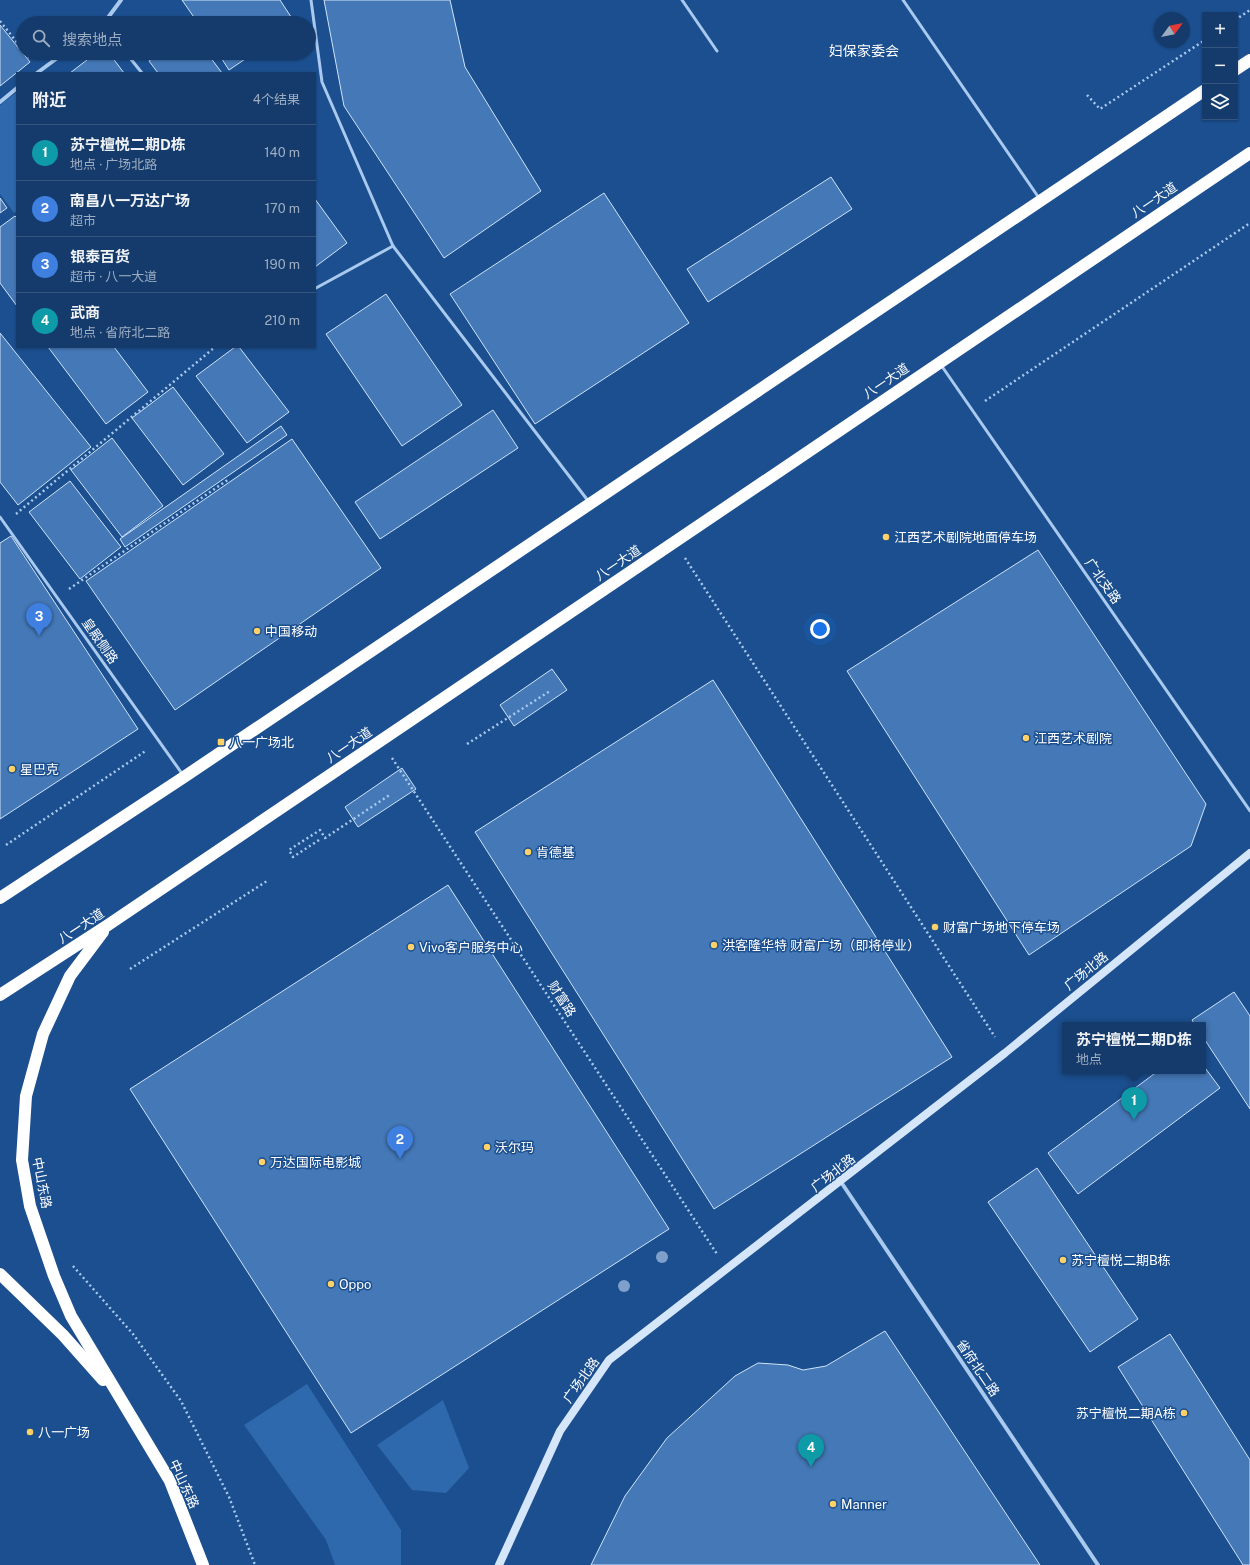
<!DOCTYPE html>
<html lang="zh">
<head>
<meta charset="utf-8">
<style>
	body { margin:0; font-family:"Public Sans","Noto Sans SC",sans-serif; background:#214673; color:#f1f3f6 }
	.controls { position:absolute; right:12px; top:12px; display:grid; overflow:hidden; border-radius:0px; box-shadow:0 1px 3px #0004 }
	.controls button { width:36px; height:36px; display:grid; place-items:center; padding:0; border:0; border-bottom:1px solid #33557e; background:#143b6b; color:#f1f3f6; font:20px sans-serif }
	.compass { position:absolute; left:1154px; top:12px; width:36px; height:36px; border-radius:50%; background:#143b6b; box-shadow:0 1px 3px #0004; rotate:57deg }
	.you { position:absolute; left:820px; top:629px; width:14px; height:14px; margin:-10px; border:3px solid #fff; border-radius:50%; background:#1a73e8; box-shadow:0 0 0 6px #1a73e833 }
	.badge { display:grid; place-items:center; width:26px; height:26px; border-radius:50%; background:#bca0f2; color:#fff; font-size:13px; font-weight:700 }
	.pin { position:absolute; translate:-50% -33px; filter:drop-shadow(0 1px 2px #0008) }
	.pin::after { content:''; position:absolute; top:21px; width:14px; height:12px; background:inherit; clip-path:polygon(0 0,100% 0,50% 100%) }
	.popup { position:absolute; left:1062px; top:1022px; width:144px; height:52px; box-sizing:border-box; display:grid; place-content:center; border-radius:0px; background:#143b6b; filter:drop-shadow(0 1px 3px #0005); font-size:13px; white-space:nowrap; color:#9dadc1 }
	.popup b { font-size:15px; color:#f1f3f6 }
	.popup::after { content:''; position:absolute; left:50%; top:100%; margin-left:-8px; border:8px solid transparent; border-top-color:#143b6b }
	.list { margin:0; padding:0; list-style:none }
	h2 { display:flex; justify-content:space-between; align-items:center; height:52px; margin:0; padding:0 16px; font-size:17px }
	h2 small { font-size:13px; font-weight:400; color:#9dadc1 }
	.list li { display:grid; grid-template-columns:26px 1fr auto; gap:12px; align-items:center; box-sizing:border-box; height:56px; padding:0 16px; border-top:1px solid #33557e }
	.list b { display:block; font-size:15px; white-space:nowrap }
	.list p { margin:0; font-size:13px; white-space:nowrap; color:#9dadc1 }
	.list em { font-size:13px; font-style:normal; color:#9dadc1 }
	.icon { flex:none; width:22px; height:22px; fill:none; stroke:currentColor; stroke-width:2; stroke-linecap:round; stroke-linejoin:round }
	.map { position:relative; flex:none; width:1250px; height:1565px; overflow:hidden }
	.search { position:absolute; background:#143b6b; box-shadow:0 1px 3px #0004; left:16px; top:16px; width:300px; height:44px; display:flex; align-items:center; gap:10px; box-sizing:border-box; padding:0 14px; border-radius:22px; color:#9dadc1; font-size:15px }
	.panel { position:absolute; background:#143b6b; box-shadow:0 1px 3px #0004; left:16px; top:72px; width:300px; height:276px; border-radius:0px }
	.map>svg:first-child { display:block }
	.green { fill:#2e69ad }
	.building { fill:#4478b7; stroke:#cfe3fa }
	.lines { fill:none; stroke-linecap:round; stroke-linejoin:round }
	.path { stroke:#a9c9ee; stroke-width:2.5; stroke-dasharray:2 3; stroke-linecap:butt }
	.lane { stroke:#a9c9ee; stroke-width:3 }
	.street { stroke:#a9c9ee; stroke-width:4 }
	.secondary { stroke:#d6e6fa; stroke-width:8 }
	.highway { stroke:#fff; stroke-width:12 }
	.tree { fill:#7ea0ca }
	.poi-dot { fill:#ffd166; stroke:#1b4f8f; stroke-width:1.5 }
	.labels { text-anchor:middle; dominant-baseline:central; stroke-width:3; stroke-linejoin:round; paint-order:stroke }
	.street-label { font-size:13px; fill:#fff; stroke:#1b4f8f }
	.poi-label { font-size:13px; fill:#fff; stroke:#1b4f8f; text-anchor:start }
	.neighbourhood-label { font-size:14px; fill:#fff; stroke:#1b4f8f }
</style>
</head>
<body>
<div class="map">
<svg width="1250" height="1565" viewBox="0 0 1250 1565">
	<rect width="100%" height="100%" fill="#1b4f8f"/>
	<!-- green -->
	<g class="green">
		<polygon points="17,92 17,211 14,213 0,194 0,105"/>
		<polygon points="307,1384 401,1530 401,1565 335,1565 326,1540 244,1425"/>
		<polygon points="443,1400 469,1468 446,1493 412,1490 377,1445"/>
	</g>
	<!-- building -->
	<g class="building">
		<polygon points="182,0 280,0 295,23 198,23"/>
		<polygon points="324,0 450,0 465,67 541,191 444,258 344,106"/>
		<polygon points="0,25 30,62 0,86"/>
		<polygon points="96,53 109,53 124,73 70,73"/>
		<polygon points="160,53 207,53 222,73 158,73 149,61"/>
		<polygon points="218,53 254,53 229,70"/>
		<polygon points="831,177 852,209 708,302 687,269"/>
		<polygon points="604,193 689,323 535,424 450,294"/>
		<polygon points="0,198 7,208 0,213"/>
		<polygon points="315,199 347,243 315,267"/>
		<polygon points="15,216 17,218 17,306 0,283 0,227"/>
		<polygon points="386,294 462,405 402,446 326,334"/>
		<polygon points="0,333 91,447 18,505 0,482"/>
		<polygon points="48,347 114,347 148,392 106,424"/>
		<polygon points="235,347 239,347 289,412 247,443 196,376"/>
		<polygon points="173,387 224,454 183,485 132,418"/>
		<polygon points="493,410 518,448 380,539 355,502"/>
		<polygon points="281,426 287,435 125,547 120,539"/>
		<polygon points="112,438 163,506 122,537 71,470"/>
		<polygon points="292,439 381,568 175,710 86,581"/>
		<polygon points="70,481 121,547 80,579 29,512"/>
		<polygon points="11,536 138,729 0,819 0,543"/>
		<polygon points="1038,550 1206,804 1191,846 1029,955 847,671"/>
		<polygon points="552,669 567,690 514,726 500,705"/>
		<polygon points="713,680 952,1057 714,1209 475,832"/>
		<polygon points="402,768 416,789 358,827 345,807"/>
		<polygon points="448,885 669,1229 351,1433 130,1089"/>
		<polygon points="1234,992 1250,1016 1250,1109 1203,1037 1203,1025 1195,1025 1192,1020"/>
		<polygon points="1203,1065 1220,1088 1078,1194 1048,1153 1158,1071 1203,1071"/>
		<polygon points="1037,1168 1138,1319 1090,1352 988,1202"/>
		<polygon points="885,1331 1040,1565 591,1565 625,1496 667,1438 735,1376 758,1363 788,1365 803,1370 826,1366"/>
		<polygon points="1170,1334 1250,1460 1250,1565 1243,1565 1118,1367"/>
	</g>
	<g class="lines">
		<!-- path -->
		<g class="path">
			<polyline points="1235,20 1250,10"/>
			<polyline points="0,21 23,50"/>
			<polyline points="25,53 29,58"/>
			<polyline points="1087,95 1100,109 1205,40"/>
			<polyline points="985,401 1250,223"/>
			<polyline points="16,514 215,347"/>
			<polyline points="685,558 995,1037"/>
			<polyline points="69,589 229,479"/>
			<polyline points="467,744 550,691"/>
			<polyline points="392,758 717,1254"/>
			<polyline points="319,840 293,857 289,850 320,830 325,838 391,794"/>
			<polyline points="6,845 147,750"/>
			<polyline points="130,969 267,881"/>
			<polyline points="73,1266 133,1334 181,1401 229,1497 255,1565"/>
		</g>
		<!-- lane -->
		<g class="lane">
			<polyline points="311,0 322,82 393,246 589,502"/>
			<polyline points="682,0 717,51"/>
			<polyline points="903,0 1039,198"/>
			<polyline points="126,53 142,73"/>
			<polyline points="315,287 316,288 393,246"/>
			<polyline points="941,365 1250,811"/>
			<polyline points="0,517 183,775"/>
		</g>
		<!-- street -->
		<g class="street">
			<polyline points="104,23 121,0"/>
			<polyline points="37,73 64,53"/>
			<polyline points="0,102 17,88"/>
			<polyline points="841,1182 1098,1565"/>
		</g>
		<!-- secondary -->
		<polyline class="secondary" points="499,1565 560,1431 609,1360 1005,1053 1250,853"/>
		<!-- highway -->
		<g class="highway">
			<polyline points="1235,70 1250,60"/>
			<polyline points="0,898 184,777 1205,90"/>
			<polyline points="103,932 70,976 43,1034 26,1096 22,1160 30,1206 54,1276 71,1316 170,1481 203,1565"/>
			<polyline points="0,995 108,925 1250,153"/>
			<polyline points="0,1274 63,1335 103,1380"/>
		</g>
	</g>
	<!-- trees -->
	<g class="tree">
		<circle cx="662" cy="1257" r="6"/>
		<circle cx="624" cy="1286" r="6"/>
	</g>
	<!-- markers -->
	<g class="poi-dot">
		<circle cx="886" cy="537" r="4"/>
		<circle cx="257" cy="631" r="4"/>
		<circle cx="1026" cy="738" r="4"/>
		<rect x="217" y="738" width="8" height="8" rx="2"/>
		<circle cx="12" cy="769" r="4"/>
		<circle cx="528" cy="852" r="4"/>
		<circle cx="935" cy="927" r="4"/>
		<circle cx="714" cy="945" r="4"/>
		<circle cx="411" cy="947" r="4"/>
		<circle cx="487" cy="1147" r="4"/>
		<circle cx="262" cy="1162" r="4"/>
		<circle cx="1063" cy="1260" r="4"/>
		<circle cx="331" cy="1284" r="4"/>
		<circle cx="1184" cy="1413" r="4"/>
		<circle cx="30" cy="1432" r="4"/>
		<circle cx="833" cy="1504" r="4"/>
	</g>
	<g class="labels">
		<!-- street labels -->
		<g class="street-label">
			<text transform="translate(1154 200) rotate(-34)">八一大道</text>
			<text transform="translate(886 381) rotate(-34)">八一大道</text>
			<text transform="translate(618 563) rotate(-34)">八一大道</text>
			<text transform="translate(1103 581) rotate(55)">广北支路</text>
			<text transform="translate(100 641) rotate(55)">皇殿侧路</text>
			<text transform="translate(349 745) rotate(-34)">八一大道</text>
			<text transform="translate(81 926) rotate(-33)">八一大道</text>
			<text transform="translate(1086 971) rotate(-39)">广场北路</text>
			<text transform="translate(562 999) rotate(57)">财富路</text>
			<text transform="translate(833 1173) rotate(-38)">广场北路</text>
			<text transform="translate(42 1183) rotate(79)">中山东路</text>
			<text transform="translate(978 1368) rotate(56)">省府北二路</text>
			<text transform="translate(581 1380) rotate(-55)">广场北路</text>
			<text transform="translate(184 1484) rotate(65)">中山东路</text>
		</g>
		<!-- poi labels -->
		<g class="poi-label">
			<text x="894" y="537">江西艺术剧院地面停车场</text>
			<text x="265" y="631">中国移动</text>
			<text x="1034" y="738">江西艺术剧院</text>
			<text x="229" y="742">八一广场北</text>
			<text x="20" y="769">星巴克</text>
			<text x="536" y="852">肯德基</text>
			<text x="943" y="927">财富广场地下停车场</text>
			<text x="722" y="945">洪客隆华特 财富广场（即将停业）</text>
			<text x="419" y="947">Vivo客户服务中心</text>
			<text x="495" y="1147">沃尔玛</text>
			<text x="270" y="1162">万达国际电影城</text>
			<text x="1071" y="1260">苏宁檀悦二期B栋</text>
			<text x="339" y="1284">Oppo</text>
			<text x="1176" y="1413" text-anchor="end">苏宁檀悦二期A栋</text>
			<text x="38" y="1432">八一广场</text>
			<text x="841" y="1504">Manner</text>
		</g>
		<!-- neighbourhood labels -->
		<g class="neighbourhood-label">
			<text x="864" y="51">妇保家委会</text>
		</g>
	</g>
</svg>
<div class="controls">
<button>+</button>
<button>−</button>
<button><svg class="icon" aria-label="layers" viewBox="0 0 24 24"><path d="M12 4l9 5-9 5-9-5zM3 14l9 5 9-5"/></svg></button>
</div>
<svg class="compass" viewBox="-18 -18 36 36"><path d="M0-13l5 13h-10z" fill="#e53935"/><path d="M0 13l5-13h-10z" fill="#9dadc1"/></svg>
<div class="you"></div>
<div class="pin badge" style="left:1134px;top:1120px;background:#0f9aa8">1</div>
<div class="popup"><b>苏宁檀悦二期D栋</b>地点</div>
<div class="pin badge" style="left:400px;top:1159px;background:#3f7fe0">2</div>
<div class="pin badge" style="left:39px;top:636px;background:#3f7fe0">3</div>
<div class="pin badge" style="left:811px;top:1467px;background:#0f9aa8">4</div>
<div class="search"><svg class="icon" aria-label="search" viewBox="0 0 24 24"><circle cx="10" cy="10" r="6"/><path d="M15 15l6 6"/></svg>搜索地点</div>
<section class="panel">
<h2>附近<small>4个结果</small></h2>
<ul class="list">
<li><span class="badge" style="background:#0f9aa8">1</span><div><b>苏宁檀悦二期D栋</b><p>地点 · 广场北路</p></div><em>140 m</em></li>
<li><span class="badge" style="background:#3f7fe0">2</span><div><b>南昌八一万达广场</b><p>超市</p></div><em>170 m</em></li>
<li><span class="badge" style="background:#3f7fe0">3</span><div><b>银泰百货</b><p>超市 · 八一大道</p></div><em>190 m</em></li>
<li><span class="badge" style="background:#0f9aa8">4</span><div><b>武商</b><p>地点 · 省府北二路</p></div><em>210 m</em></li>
</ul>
</section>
</div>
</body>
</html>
